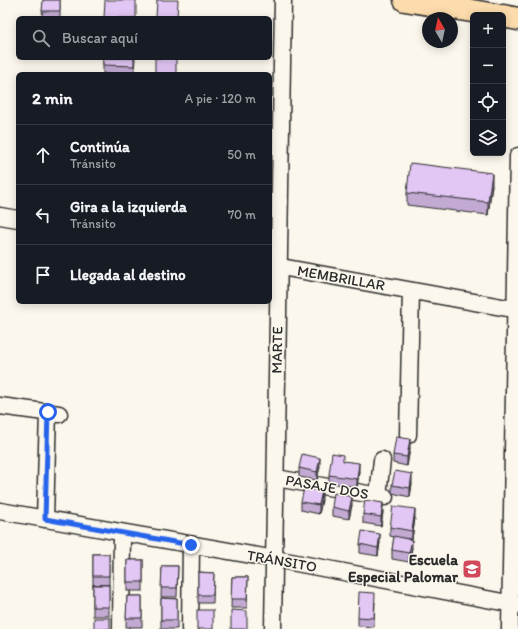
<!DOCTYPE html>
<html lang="es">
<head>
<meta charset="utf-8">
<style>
	body { margin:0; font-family:Itim,sans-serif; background:#242831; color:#f1f3f6 }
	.controls { position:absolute; right:12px; top:12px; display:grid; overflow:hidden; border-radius:6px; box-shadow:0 2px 10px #0003 }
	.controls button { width:36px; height:36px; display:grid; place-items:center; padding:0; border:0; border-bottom:1px solid #363941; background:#171b24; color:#f1f3f6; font:20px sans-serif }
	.compass { position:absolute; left:422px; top:12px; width:36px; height:36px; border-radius:50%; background:#171b24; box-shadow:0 2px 10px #0003; rotate:351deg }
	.stop { position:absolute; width:12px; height:12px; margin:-9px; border:3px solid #2563eb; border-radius:50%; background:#fff }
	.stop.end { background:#2563eb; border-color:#fff; box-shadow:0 1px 4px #0008 }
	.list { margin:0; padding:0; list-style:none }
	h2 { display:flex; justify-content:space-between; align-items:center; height:52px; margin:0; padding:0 16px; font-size:17px }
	h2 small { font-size:13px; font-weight:400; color:#9ea1a6 }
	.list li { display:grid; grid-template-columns:26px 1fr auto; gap:12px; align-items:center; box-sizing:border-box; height:60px; padding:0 16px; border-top:1px solid #363941 }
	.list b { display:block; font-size:15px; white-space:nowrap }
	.list p { margin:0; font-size:13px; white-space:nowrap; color:#9ea1a6 }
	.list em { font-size:13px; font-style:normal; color:#9ea1a6 }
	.icon { flex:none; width:22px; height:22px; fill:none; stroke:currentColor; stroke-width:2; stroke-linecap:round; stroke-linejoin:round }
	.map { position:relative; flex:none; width:518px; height:629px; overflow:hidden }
	.search { position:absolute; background:#171b24; box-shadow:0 2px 10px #0003; left:16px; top:16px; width:256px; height:44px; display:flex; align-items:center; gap:10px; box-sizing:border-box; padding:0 14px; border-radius:6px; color:#9ea1a6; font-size:15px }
	.panel { position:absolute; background:#171b24; box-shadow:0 2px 10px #0003; left:16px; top:72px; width:256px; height:232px; border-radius:6px }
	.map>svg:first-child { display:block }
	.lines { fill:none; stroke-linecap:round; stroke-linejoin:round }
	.street-casing { stroke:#2b2b2b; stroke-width:19 }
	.primary-casing { stroke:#2b2b2b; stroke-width:25 }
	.street { stroke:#fbf7ec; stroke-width:16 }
	.primary { stroke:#fcdcac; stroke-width:22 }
	.wall { fill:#c2aad2; stroke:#2b2b2b }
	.shaded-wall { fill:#9e8bab; stroke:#2b2b2b }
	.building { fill:#e2c6f4; stroke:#2b2b2b }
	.route { stroke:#2563eb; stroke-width:5 }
	.labels { text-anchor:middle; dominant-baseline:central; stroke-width:3; stroke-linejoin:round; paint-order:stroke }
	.street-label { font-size:15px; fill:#2b2b2b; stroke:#fbf7ec }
	.poi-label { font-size:15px; font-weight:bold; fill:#2b2b2b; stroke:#fbf7ec; text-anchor:end }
</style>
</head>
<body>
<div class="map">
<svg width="518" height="629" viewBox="0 0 518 629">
	<rect width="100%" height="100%" fill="#fbf7ec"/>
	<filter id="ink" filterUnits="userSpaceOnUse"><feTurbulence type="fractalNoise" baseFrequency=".025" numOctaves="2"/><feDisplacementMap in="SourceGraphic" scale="8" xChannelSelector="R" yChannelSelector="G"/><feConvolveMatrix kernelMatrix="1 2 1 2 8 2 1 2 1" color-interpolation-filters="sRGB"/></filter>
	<g filter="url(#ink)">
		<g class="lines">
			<defs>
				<g id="street">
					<polyline points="0,216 18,219"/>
					<polyline points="270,265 518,310"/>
					<polyline points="0,406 59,414"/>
					<polyline points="408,435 411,291"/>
					<polyline points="276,478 385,497"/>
					<polyline points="378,495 382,460"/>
					<polyline points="0,511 275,559 518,605"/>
					<polyline points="45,519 48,412"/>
					<polyline points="121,629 122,533"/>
					<polyline points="190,629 191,545"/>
					<polyline points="273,629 283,0"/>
					<polyline points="510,629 518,156"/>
				</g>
				<g id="primary">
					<polyline points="405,0 496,15"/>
					<polyline points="503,16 518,19"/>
				</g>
			</defs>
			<!-- street casing -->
			<use href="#street" class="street-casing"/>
			<!-- primary casing -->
			<use href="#primary" class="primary-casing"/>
			<!-- street -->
			<use href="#street" class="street"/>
			<!-- primary -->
			<use href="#primary" class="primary"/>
		</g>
		<!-- wall -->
		<g class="wall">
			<polygon points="43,0 60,0 60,18 42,18"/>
			<polygon points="103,58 135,58 134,74 103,74"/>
			<polygon points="492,185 488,215 407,205 407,193"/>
			<polygon points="410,448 407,466 393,463 393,455"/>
			<polygon points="343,461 359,472 357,487 329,483 329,475"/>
			<polygon points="320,466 317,480 299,477 299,468"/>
			<polygon points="412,483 410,497 392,493 392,485"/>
			<polygon points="322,500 319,514 301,510 301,502"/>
			<polygon points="352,505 349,519 332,516 332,507"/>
			<polygon points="383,512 381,526 363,523 363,514"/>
			<polygon points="415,518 412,539 400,538 412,548 409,562 392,559 392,550 394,537 390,536 390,527"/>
			<polygon points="380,542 378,556 360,553 360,544"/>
			<rect x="93" y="554" width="16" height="31"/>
			<rect x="127" y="560" width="16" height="31"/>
			<polygon points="162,566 178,566 177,597 161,597"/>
			<polygon points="198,572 214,573 213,603 198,603"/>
			<polygon points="232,577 248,577 247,608 231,608"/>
			<rect x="93" y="585" width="16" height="31"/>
			<polygon points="127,596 142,596 142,627 126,627"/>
			<polygon points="161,598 177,599 177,629 161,629"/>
			<polygon points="375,602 374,627 358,626 358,617"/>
		</g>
		<!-- shaded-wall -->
		<g class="shaded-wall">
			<polygon points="492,173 492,185 488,215 488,202"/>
			<polygon points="410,439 410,448 407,466 407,457"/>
			<polygon points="320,458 320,466 317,480 317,472"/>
			<polygon points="359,463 359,472 357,487 357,479"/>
			<polygon points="412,474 412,483 410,497 410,488"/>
			<polygon points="322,491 322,500 319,514 319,505"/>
			<polygon points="352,497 352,505 349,519 349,511"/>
			<polygon points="383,503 383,512 381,526 381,517"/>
			<polygon points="415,509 415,518 412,539 412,531"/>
			<polygon points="380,534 380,542 378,556 378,548"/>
			<polygon points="412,540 412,548 409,562 409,553"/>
		</g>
		<!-- building -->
		<g class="building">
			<polygon points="43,0 60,0 60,11 42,11"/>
			<polygon points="105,0 136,0 136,18 104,18"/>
			<polygon points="157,0 178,0 177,18 156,18"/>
			<polygon points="103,58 134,58 134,66 103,65"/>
			<rect x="155" y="58" width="21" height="16"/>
			<polygon points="410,163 492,173 488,202 407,193"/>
			<polygon points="396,437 410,439 407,457 393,455"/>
			<polygon points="332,453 343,455 343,461 359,463 357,479 329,475"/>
			<polygon points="302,454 320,458 317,472 299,468"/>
			<polygon points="395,471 412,474 410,488 392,485"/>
			<polygon points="304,488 322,491 319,505 301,502"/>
			<polygon points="334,493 352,497 349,511 332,507"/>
			<polygon points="365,500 383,503 381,517 363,514"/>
			<polygon points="393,506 415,509 412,531 390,527"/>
			<polygon points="362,531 380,534 378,548 360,544"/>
			<polygon points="394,536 412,540 409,553 392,550"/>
			<rect x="93" y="554" width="16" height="22"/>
			<rect x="127" y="560" width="16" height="22"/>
			<polygon points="162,566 178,566 177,588 161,588"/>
			<polygon points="198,572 214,573 213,595 198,595"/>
			<polygon points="232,577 248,577 247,599 231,599"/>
			<rect x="93" y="585" width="16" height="22"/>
			<polygon points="359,592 375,593 374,618 358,617"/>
			<polygon points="127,596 142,596 142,618 126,618"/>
			<polygon points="161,598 177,599 177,620 161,620"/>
			<rect x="197" y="610" width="16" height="19"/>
			<polygon points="231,610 247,611 247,629 231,629"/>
			<rect x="94" y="618" width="16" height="11"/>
		</g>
	</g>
	<g class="lines" filter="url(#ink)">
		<!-- route -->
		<polyline class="route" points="48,412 45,519 191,545"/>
	</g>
	<!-- icons -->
	<defs>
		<symbol id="school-square" viewBox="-11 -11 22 22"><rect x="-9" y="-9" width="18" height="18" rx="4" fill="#d1495b" stroke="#fbf7ec"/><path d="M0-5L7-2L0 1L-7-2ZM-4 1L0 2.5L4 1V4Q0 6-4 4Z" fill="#fff"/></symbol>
	</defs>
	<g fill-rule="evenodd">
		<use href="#school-square" x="461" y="558" width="22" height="22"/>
	</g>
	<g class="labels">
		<!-- street labels -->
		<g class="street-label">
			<text transform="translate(341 278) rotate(10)">MEMBRILLAR</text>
			<text transform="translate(277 350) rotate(-89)">MARTE</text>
			<text transform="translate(327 487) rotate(10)">PASAJE DOS</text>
			<text transform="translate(282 561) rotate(10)">TRÁNSITO</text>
		</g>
		<!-- poi labels -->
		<g class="poi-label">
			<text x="458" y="560">Escuela<tspan x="458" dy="17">Especial Palomar</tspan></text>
		</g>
	</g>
</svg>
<div class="controls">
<button>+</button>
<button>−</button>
<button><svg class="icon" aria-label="locate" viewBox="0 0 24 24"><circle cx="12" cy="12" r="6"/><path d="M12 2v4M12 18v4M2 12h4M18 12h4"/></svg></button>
<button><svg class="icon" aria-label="layers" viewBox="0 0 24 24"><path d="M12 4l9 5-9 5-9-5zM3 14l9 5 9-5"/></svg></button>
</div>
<svg class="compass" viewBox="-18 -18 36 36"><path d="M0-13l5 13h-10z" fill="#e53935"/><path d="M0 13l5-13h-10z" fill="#9ea1a6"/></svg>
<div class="stop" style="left:48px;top:412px"></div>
<div class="stop end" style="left:191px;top:545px"></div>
<div class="search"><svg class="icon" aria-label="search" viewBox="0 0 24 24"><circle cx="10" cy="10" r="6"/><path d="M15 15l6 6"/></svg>Buscar aquí</div>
<section class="panel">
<h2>2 min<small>A pie · 120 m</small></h2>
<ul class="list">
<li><svg class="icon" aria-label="ahead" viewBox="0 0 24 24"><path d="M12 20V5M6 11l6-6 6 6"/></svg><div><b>Continúa</b><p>Tránsito</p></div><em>50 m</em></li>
<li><svg class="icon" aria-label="left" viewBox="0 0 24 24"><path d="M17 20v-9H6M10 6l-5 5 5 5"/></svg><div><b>Gira a la izquierda</b><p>Tránsito</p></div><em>70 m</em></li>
<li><svg class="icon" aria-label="arrive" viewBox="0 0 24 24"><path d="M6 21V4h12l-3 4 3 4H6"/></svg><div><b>Llegada al destino</b></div></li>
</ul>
</section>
</div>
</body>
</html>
